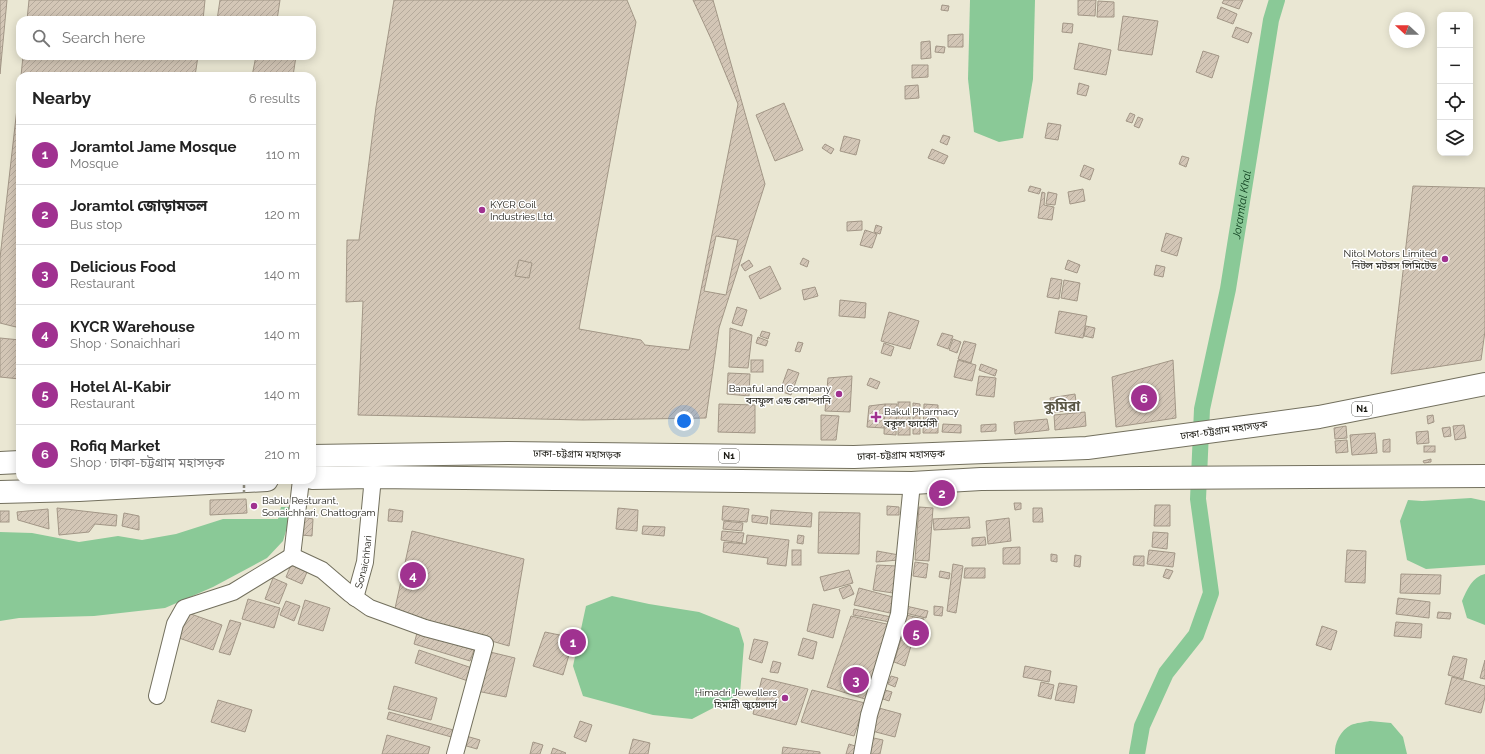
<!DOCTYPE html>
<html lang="en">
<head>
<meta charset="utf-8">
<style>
	body { margin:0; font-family:Raleway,"Noto Sans Bengali",sans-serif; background:#f2f2f2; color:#222 }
	.controls { position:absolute; right:12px; top:12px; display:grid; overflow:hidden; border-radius:8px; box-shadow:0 2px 10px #0003 }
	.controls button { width:36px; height:36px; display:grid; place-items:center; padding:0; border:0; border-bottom:1px solid #e0e0e0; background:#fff; color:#222; font:20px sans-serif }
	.compass { position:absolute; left:1389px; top:12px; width:36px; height:36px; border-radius:50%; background:#fff; box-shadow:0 2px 10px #0003; rotate:291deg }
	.you { position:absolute; left:684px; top:421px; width:14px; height:14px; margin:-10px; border:3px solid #fff; border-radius:50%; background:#1a73e8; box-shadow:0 0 0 6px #1a73e833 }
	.badge { display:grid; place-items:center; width:26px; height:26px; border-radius:50%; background:#a03290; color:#fff; font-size:13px; font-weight:700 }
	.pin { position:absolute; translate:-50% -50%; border:2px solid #fff; box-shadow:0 1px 4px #0006 }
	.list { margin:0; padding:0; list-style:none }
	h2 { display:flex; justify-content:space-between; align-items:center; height:52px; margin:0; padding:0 16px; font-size:17px }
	h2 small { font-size:13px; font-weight:400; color:#767676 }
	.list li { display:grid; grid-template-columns:26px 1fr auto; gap:12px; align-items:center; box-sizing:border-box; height:60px; padding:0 16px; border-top:1px solid #e0e0e0 }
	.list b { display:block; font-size:15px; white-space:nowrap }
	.list p { margin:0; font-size:13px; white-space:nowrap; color:#767676 }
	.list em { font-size:13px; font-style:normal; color:#767676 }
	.icon { flex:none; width:22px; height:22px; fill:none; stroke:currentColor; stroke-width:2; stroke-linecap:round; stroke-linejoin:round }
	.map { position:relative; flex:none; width:1485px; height:754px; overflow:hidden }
	.search { position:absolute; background:#fff; box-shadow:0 2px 10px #0003; left:16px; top:16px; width:300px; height:44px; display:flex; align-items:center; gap:10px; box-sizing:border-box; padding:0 14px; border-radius:12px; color:#767676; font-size:15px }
	.panel { position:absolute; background:#fff; box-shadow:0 2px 10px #0003; left:16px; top:72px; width:300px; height:412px; border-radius:12px }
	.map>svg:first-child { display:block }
	.water { fill:#8ac997 }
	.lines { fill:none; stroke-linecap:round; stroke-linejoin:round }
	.canal { stroke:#8ac997; stroke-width:16 }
	.building { fill:url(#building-hatch); stroke:#a29686; fill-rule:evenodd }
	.minor-casing { stroke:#73705e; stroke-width:18 }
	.highway-casing { stroke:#73705e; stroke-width:24 }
	.minor { stroke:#fff; stroke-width:16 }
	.highway { stroke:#fff; stroke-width:22 }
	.path-bridge { stroke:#939182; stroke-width:2.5; stroke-dasharray:3 2; stroke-linecap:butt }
	.poi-dot { fill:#a03290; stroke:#fff; stroke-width:1.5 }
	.labels { text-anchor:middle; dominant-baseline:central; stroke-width:3; stroke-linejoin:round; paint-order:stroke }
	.shield { fill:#fff; stroke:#5f5f5a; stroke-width:1 }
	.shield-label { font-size:9px; font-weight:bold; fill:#1b1a13 }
	.poi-label { font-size:10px; fill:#1b1a13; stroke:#fff; text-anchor:start }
	.street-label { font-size:10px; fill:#1b1a13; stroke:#fff }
	.water-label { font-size:11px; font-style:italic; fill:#0b3a1a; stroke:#fff }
	.district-label { font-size:14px; font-weight:bold; fill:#5a5746; stroke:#fff }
</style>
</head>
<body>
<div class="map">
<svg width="1485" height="754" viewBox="0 0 1485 754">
	<defs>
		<pattern id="building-hatch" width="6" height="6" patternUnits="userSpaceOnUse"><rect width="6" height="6" fill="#d3c6b6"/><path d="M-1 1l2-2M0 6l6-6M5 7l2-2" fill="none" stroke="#b5aa9c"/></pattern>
	</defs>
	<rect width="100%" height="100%" fill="#eae7d3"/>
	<!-- water -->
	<g class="water">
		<polygon points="970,0 1035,0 1033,79 1023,138 999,142 974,132 968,79"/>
		<polygon points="1471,498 1485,501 1485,565 1426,569 1407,560 1400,521 1408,500 1422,501"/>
		<polygon points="281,507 293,507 283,541 267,558 213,587 165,608 94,616 19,618 0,621 0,532 32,533 79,542 118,536 142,540 176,534 223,519 278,519"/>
		<path d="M1485 574V625L1467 618 1462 601C1467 590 1472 577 1485 574Z"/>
		<polygon points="612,596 649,604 699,612 739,628 744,644 740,694 692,719 653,715 583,696 573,666 586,606"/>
		<path d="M1370 721 1391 723 1403 737 1407 754H1335C1334 743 1341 730 1351 725 1356 723 1364 722 1370 721Z"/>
	</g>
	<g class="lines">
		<!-- canal -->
		<path class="canal" id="s1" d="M1137 754 1142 726 1166 673 1196 635 1211 593 1198 499 1202 409 1228 289 1271 20 1277 0"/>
	</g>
	<!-- building -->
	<g class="building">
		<polygon points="0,0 7,0 0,74"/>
		<polygon points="29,0 205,0 203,20 27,20"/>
		<polygon points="220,0 280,0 277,20 217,20"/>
		<path d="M394 0H627L636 22 579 329 641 340 645 345 689 350 738 104 712 41 693 0H713L765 184 719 328 706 418 583 420 358 415 363 301 346 302 347 240H359L376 107ZM716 236 738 240 726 295 704 291Z"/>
		<polygon points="1078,0 1096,0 1095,16 1078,15"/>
		<polygon points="1224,0 1243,0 1239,9 1222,3"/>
		<polygon points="1098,1 1114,2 1114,17 1097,17"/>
		<polygon points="942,5 949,6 948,11 941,10"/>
		<polygon points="1221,7 1237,14 1233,24 1217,18"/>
		<polygon points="1123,16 1158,21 1152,55 1118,50"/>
		<polygon points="1063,23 1073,24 1072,33 1062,32"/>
		<polygon points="1236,27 1252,33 1248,43 1232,37"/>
		<polygon points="963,34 963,47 948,47 948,35"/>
		<polygon points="930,41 931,58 921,59 921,42"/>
		<polygon points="1079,43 1111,50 1106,75 1074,69"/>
		<polygon points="936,46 945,47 944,53 935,52"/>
		<polygon points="1203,51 1219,56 1212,78 1196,72"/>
		<polygon points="23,56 198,56 195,76 21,76"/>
		<polygon points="256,56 296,56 293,76 252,76"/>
		<polygon points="912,65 928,65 928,77 912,78"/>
		<polygon points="20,82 20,328 0,323 0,258"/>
		<polygon points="1079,83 1089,86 1086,96 1077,94"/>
		<polygon points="918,85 919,98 905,99 905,86"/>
		<polygon points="784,103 803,150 775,161 756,115"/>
		<polygon points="1130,113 1135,115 1132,123 1126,121"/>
		<polygon points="1138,117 1143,119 1139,128 1134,126"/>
		<polygon points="1048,123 1061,125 1058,140 1045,138"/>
		<polygon points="943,135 950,137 947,145 940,142"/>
		<polygon points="844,136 860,140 856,155 840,151"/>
		<polygon points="825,144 834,149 831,154 822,148"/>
		<polygon points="932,149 948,156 944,164 928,158"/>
		<polygon points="1182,156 1189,158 1186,167 1179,164"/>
		<polygon points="1084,165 1094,169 1090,180 1080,176"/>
		<polygon points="1030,186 1041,189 1039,194 1028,191"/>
		<polygon points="1413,186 1485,188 1485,331 1481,360 1391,374"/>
		<polygon points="1083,189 1085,201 1070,204 1068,192"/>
		<polygon points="1042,192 1045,193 1044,205 1054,207 1052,220 1038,218"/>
		<polygon points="1048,192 1057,194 1055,205 1046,204"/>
		<polygon points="862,221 862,230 847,231 847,222"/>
		<polygon points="876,225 882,227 880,234 874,232"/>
		<polygon points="865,230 877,234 872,248 860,245"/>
		<polygon points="1166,233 1182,238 1177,256 1161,251"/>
		<polygon points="803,258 809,261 807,267 800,264"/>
		<polygon points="519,260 532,263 529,278 515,276"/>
		<polygon points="749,260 753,266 745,271 741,265"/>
		<polygon points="1068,260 1080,265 1077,273 1065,269"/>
		<polygon points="1156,265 1165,267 1163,277 1154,275"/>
		<polygon points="770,266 781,289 760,299 749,276"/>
		<polygon points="1051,278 1062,280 1059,299 1047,297"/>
		<polygon points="1064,280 1080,283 1077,301 1061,298"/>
		<polygon points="815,287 818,296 804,300 802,290"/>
		<polygon points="840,300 866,303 865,318 839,316"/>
		<polygon points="737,307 747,310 742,326 732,323"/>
		<polygon points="1059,311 1087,316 1083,338 1055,333"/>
		<polygon points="889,312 919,321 910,349 881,341"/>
		<polygon points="1086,326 1095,328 1093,338 1084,336"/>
		<polygon points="730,328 752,335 748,368 729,367"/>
		<polygon points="762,331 770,333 768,339 760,336"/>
		<polygon points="942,333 953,336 948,349 937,345"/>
		<polygon points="758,337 768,341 766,346 756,343"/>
		<polygon points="0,338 20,340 20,379 0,377"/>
		<polygon points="953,339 961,342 957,353 949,350"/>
		<polygon points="964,341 976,344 971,363 958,359"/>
		<polygon points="798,342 803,343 800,352 795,351"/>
		<polygon points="884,343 894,347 891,356 881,353"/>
		<rect x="751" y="360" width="12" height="12"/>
		<polygon points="958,360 976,365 972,381 954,377"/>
		<polygon points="1173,360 1176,418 1116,427 1112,377"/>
		<polygon points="981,364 997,370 995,376 979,370"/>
		<polygon points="788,369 799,373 791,395 780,391"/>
		<polygon points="728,373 750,374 749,396 727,394"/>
		<polygon points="852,376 850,412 825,411 828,378"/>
		<polygon points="979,376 996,378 994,397 976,395"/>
		<polygon points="870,378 880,382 877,389 867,385"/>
		<polygon points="1075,394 1077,409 1052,413 1050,398"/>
		<rect x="898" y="402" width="12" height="33"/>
		<polygon points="913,403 920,404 920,434 913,434"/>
		<polygon points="719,404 755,405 755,433 718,432"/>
		<polygon points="885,404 897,404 896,435 884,434"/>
		<polygon points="885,404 884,428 867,427 869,406"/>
		<polygon points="924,404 938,405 938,433 923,433"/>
		<polygon points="1085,412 1086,426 1055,430 1054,415"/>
		<polygon points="821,415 839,416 836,440 821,440"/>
		<polygon points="1433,415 1434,422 1428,424 1427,416"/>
		<polygon points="1047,419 1049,430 1015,434 1014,422"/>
		<polygon points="943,424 961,425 961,433 942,432"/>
		<polygon points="996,424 996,431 981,432 981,425"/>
		<polygon points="1464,425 1466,438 1455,440 1453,426"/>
		<polygon points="1346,426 1347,438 1335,439 1334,428"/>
		<polygon points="1450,427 1451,436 1444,437 1442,428"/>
		<polygon points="1428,431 1429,443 1417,444 1416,432"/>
		<polygon points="1375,433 1377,453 1352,455 1350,435"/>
		<polygon points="1390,439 1390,452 1383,452 1383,440"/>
		<polygon points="1347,440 1348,452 1336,453 1335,441"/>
		<rect x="1424" y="446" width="11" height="6"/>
		<polygon points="1431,459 1431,462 1424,463 1423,461"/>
		<polygon points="246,499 247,513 210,515 210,500"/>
		<polygon points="1014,503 1021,503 1021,509 1015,510"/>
		<polygon points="1155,505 1170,505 1170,526 1154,526"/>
		<polygon points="723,506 749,509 747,522 722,520"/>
		<polygon points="887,506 899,507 899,515 887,515"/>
		<polygon points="919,507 933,508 929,561 915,560"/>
		<polygon points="57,508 117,515 116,526 95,524 89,532 59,535"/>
		<polygon points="618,508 638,510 637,531 616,529"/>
		<polygon points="1033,508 1042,508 1043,522 1033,522"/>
		<polygon points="48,509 49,529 18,520 17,512"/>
		<polygon points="389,509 403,511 402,522 388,521"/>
		<polygon points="771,510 812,513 811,527 770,524"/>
		<rect x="0" y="511" width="9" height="11"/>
		<polygon points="819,512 860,513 859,554 818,553"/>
		<polygon points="124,513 139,516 139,530 122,526"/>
		<polygon points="752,515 768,517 767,524 752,522"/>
		<polygon points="304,517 313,519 312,536 301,535"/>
		<polygon points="969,517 970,528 934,530 933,519"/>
		<polygon points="1009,518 1011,541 988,544 986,521"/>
		<polygon points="724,521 743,523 742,531 723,529"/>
		<polygon points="643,526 665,527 664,536 642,534"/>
		<polygon points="412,531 524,559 509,646 394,613"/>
		<polygon points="722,531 744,533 742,543 721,540"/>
		<polygon points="1153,532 1168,533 1167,549 1152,547"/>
		<polygon points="747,535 789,540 786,566 767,564 768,558 723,552 724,542 746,544"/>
		<polygon points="798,535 804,536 803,544 797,543"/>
		<polygon points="985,537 986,545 972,546 972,538"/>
		<polygon points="1020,547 1020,564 1003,564 1003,548"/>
		<rect x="792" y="550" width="9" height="15"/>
		<polygon points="1149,550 1175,553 1173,567 1147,564"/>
		<polygon points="1347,550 1366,551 1365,583 1345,582"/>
		<polygon points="877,551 899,555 898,560 876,562"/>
		<polygon points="1051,554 1057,555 1057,562 1051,561"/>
		<polygon points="1075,555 1081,556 1080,567 1074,566"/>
		<polygon points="1134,556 1144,556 1144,566 1133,565"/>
		<polygon points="915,562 928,564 926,578 913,576"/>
		<polygon points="953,564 963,566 956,613 947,611"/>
		<polygon points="291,565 307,572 302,584 286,577"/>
		<polygon points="877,565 897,566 893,593 873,590"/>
		<polygon points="965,568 985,568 985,578 964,578"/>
		<polygon points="1166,569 1173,571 1169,579 1163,577"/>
		<polygon points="849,570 853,583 824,591 820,577"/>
		<polygon points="940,571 950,573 949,579 939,577"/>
		<polygon points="1401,574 1441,575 1440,594 1400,593"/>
		<polygon points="273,578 287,584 279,604 265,599"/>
		<polygon points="850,585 854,594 843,599 839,589"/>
		<polygon points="859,588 893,597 890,613 854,605"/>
		<polygon points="1398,598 1430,602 1429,618 1396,614"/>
		<polygon points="248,599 280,608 274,628 242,619"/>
		<polygon points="305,600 330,608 323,631 298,624"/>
		<polygon points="286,601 300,606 294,621 280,615"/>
		<polygon points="813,604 840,610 833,638 807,631"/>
		<polygon points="906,606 928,611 926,618 905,613"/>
		<polygon points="934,606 943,607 942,616 934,615"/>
		<polygon points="854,609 891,617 890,622 853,615"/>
		<polygon points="1438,612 1451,613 1450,619 1437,618"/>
		<polygon points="188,613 222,625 213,650 179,638"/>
		<polygon points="906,615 924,619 921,629 904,624"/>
		<polygon points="851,616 891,625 868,700 827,687"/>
		<polygon points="230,620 241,623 230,655 219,652"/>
		<polygon points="1396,622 1422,624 1421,638 1394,636"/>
		<polygon points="904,626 930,633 928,641 902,634"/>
		<polygon points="1322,626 1337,631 1331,650 1316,645"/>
		<polygon points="545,632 574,638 563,675 533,666"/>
		<polygon points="417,633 474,650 470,661 414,644"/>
		<polygon points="902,636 913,639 905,666 894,662"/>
		<polygon points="803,638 817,642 813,659 798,655"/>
		<polygon points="754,639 768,642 762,663 749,659"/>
		<polygon points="419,650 472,668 468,681 415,663"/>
		<polygon points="486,651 515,658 506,697 477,691"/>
		<polygon points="1453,656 1467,659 1463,679 1448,675"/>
		<polygon points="1485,660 1485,679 1480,678"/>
		<polygon points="773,661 781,663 778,673 770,672"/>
		<polygon points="1025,666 1051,671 1049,682 1023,677"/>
		<polygon points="891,676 898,678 895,687 888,684"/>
		<polygon points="1452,677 1485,686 1485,697 1481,713 1445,704"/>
		<polygon points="762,678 808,689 796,725 753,714"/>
		<polygon points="1041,682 1054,685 1051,699 1038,696"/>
		<polygon points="1059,683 1077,686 1074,703 1055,700"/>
		<polygon points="394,686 437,698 431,720 388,709"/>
		<polygon points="812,690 865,703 854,736 801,722"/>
		<polygon points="885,690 892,692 889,701 883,699"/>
		<polygon points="218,700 252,710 245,732 211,722"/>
		<polygon points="879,708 901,714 895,737 872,731"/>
		<polygon points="389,712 457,731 455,738 387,719"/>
		<polygon points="580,721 592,725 586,742 574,737"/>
		<polygon points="387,735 430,747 428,754 382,754"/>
		<polygon points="466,736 480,740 477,749 463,745"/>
		<polygon points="869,737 883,740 880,754 866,754"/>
		<polygon points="633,739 650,743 648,754 629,754"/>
		<polygon points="533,742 543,745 540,754 530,754"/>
		<polygon points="849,744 861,748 860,754 846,754"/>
		<polygon points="783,747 820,752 820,754 782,754"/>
		<polygon points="553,748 566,753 565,754 551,754"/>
	</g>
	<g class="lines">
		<defs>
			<g id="minor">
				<polyline points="292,556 301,480"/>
				<path id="s2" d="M355 598 365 562 373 477"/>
				<polyline points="157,696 175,624 184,608 233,592 292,556 322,570 350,594 370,608 425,628 485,644 455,754"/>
				<polyline points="862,754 869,715 899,614 912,483"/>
			</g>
			<g id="highway">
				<polyline points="312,456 508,453 854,457 1087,448 1319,417 1485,384"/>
				<polyline points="0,463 20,462"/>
				<polyline points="312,478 373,477 912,483 981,479 1485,476"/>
				<polyline points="0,492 79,490 267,480"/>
			</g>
		</defs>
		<!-- minor casing -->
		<use href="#minor" class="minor-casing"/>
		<!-- highway casing -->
		<use href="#highway" class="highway-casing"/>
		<!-- minor -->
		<use href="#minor" class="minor"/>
		<!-- highway -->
		<use href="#highway" class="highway"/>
		<!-- path-bridge -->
		<polyline class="path-bridge" points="244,480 244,493"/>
	</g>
	<!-- markers -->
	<g class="poi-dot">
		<circle cx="482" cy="210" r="4"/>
		<circle cx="1445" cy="259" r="4"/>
		<circle cx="839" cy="394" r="4"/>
		<path d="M874 411h4v4h4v4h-4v4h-4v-4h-4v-4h4z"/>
		<circle cx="254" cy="506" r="4"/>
		<circle cx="785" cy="698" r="4"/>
	</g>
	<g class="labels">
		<!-- shield labels -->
		<g class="shield">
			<rect x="1352" y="402" width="20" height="14" rx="3"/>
			<rect x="719" y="449" width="20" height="14" rx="3"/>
		</g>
		<g class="shield-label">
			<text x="1362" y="409">N1</text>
			<text x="729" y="456">N1</text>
		</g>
		<!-- poi labels -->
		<g class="poi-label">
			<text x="490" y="204">KYCR Coil<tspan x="490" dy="12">Industries Ltd.</tspan></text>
			<text x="1437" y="253" text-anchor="end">Nitol Motors Limited<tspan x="1437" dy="12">নিটল মটরস লিমিটেড</tspan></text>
			<text x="831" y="388" text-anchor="end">Banaful and Company<tspan x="831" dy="12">বনফুল এন্ড কোম্পানি</tspan></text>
			<text x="884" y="411">Bakul Pharmacy<tspan x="884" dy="12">বকুল ফার্মেসী</tspan></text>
			<text x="262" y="500">Bablu Resturant,<tspan x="262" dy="12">Sonaichhari, Chattogram</tspan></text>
			<text x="777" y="692" text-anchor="end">Himadri Jewellers<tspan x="777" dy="12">হিমাদ্রী জুয়েলার্স</tspan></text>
		</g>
		<!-- street labels -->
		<g class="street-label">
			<text transform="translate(1224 430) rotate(-8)">ঢাকা-চট্টগ্রাম মহাসড়ক</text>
			<text transform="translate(577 454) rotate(1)">ঢাকা-চট্টগ্রাম মহাসড়ক</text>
			<text transform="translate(901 455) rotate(-2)">ঢাকা-চট্টগ্রাম মহাসড়ক</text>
			<text stroke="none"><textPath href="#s2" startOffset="37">Sonaichhari</textPath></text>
		</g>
		<!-- water labels -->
		<g class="water-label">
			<text stroke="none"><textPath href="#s1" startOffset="573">Joramtal Khal</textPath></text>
		</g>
		<!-- district labels -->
		<g class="district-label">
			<text x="1062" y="406">কুমিরা</text>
		</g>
	</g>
</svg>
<div class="controls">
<button>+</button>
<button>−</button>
<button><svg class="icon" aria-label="locate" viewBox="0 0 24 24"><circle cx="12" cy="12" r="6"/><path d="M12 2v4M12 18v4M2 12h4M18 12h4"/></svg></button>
<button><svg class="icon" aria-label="layers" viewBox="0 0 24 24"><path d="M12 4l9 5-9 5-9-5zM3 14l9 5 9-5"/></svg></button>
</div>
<svg class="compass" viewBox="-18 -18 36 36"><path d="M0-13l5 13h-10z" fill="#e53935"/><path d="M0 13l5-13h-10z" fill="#767676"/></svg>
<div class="you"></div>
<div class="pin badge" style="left:573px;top:642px">1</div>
<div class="pin badge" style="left:942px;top:493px">2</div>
<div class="pin badge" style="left:856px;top:680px">3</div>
<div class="pin badge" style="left:413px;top:575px">4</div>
<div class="pin badge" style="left:916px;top:633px">5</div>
<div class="pin badge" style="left:1144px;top:398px">6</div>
<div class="search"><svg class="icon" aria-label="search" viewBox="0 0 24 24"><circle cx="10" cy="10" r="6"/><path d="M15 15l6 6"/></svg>Search here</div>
<section class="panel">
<h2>Nearby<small>6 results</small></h2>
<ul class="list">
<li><span class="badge">1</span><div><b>Joramtol Jame Mosque</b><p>Mosque</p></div><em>110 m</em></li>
<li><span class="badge">2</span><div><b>Joramtol জোড়ামতল</b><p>Bus stop</p></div><em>120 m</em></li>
<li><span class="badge">3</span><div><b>Delicious Food</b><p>Restaurant</p></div><em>140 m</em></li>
<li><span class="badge">4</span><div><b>KYCR Warehouse</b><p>Shop · Sonaichhari</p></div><em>140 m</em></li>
<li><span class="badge">5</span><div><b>Hotel Al-Kabir</b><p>Restaurant</p></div><em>140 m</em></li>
<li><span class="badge">6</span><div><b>Rofiq Market</b><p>Shop · ঢাকা-চট্টগ্রাম মহাসড়ক</p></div><em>210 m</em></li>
</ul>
</section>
</div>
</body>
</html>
